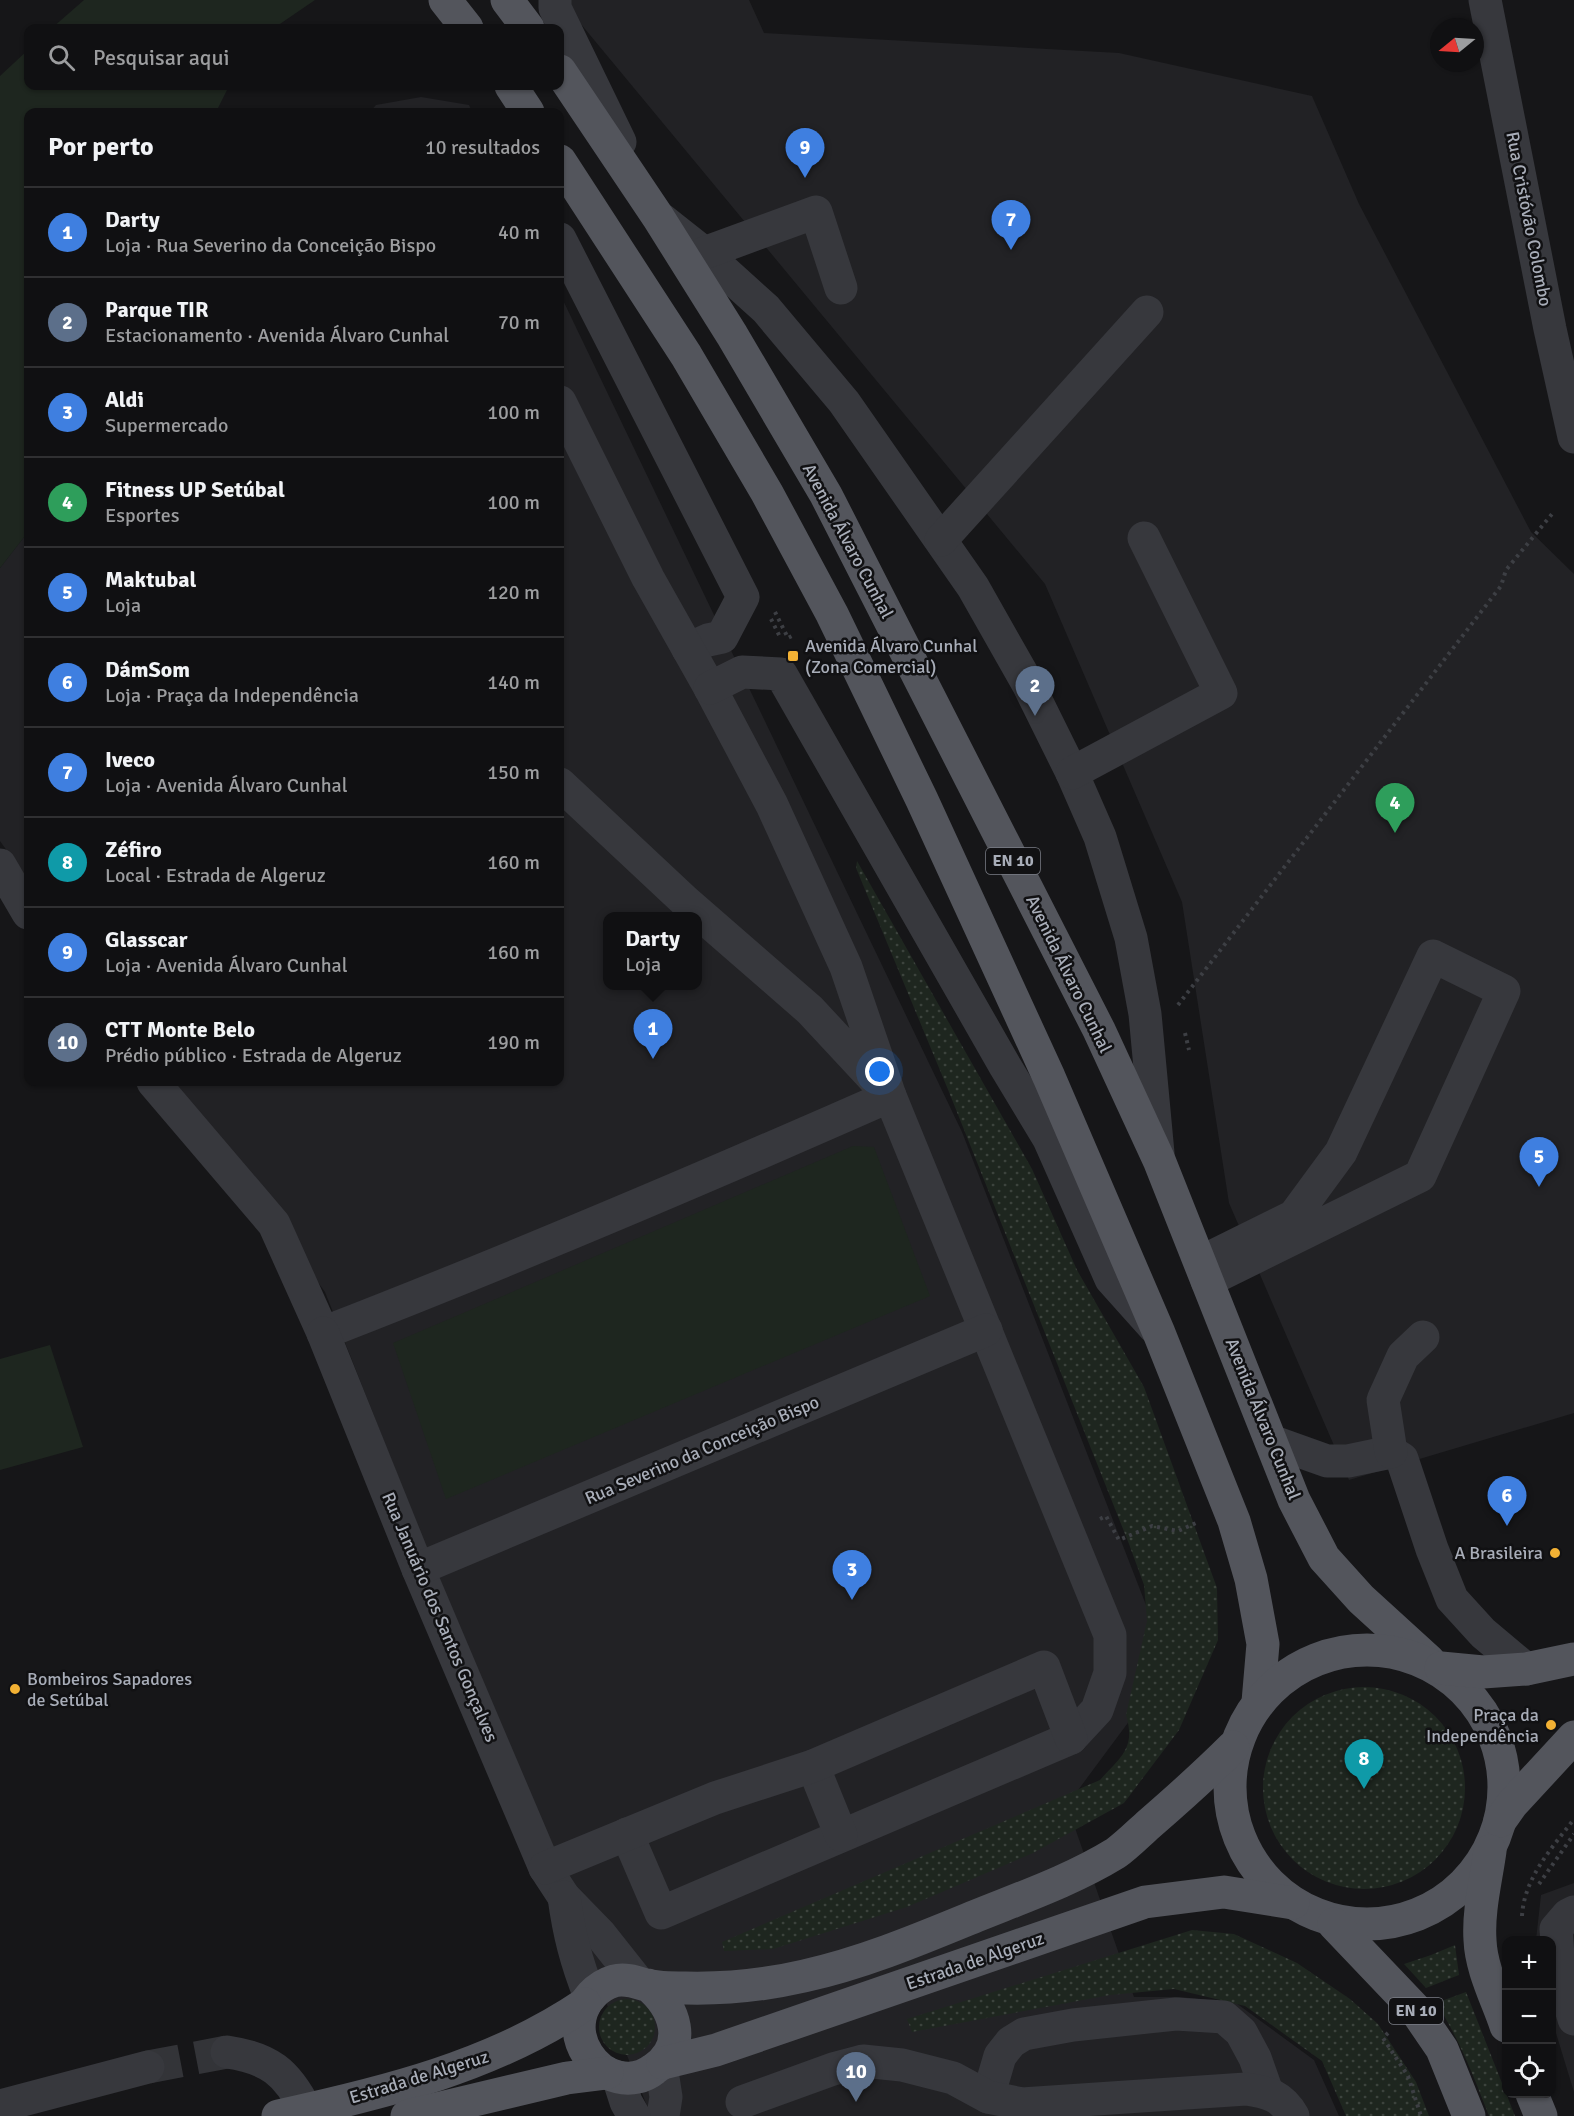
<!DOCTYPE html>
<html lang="pt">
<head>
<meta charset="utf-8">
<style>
	body { margin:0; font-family:Signika,sans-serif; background:#1e1e20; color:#f1f3f6 }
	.controls { position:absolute; right:18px; bottom:18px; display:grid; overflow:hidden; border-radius:12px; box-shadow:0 2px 4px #0004 }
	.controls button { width:54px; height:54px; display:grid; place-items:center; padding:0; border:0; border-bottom:2px solid #303032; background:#101012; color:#f1f3f6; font:30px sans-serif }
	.compass { position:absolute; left:1430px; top:18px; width:54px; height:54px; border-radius:50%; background:#101012; box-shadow:0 2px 4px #0004; rotate:252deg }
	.you { position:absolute; left:880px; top:1072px; width:21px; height:21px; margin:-15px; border:4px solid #fff; border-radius:50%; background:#1a73e8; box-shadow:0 0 0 9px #1a73e833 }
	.badge { display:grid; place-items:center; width:39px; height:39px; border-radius:50%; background:#d93025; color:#fff; font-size:20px; font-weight:700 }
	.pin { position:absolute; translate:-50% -50px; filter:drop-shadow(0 2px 3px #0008) }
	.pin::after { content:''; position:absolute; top:32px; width:21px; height:18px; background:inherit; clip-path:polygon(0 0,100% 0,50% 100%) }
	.popup { position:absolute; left:603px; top:912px; width:99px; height:78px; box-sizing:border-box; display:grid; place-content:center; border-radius:12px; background:#101012; filter:drop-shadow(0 2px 4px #0005); font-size:20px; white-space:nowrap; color:#9c9d9f }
	.popup b { font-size:22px; color:#f1f3f6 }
	.popup::after { content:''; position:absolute; left:50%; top:100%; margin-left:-12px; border:12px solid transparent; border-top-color:#101012 }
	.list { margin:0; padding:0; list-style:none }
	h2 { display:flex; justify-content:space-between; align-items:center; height:78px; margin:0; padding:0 24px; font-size:26px }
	h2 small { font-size:20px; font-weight:400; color:#9c9d9f }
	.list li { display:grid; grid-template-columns:39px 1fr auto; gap:18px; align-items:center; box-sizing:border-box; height:90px; padding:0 24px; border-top:2px solid #303032 }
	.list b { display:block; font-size:22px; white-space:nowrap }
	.list p { margin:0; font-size:20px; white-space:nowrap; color:#9c9d9f }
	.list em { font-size:20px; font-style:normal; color:#9c9d9f }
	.icon { flex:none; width:33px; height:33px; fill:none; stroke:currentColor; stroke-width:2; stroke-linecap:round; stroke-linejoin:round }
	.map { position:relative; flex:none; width:1574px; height:2116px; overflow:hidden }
	.search { position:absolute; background:#101012; box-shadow:0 2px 4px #0004; left:24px; top:24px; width:540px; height:66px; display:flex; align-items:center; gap:15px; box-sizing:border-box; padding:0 21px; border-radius:12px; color:#9c9d9f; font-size:22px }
	.panel { position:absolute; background:#101012; box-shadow:0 2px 4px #0004; left:24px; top:108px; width:540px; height:978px; border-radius:12px }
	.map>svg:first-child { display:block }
	.built { fill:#222225; fill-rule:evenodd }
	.grass { fill:#1e261f }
	.garden { fill:url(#garden-dots) }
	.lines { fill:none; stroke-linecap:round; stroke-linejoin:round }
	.minor-tunnel { stroke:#333438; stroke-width:33; stroke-dasharray:33 16; stroke-linecap:butt }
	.path { stroke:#3d3f44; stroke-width:4; stroke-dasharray:3 4.5; stroke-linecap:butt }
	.minor { stroke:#37383d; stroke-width:33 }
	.major { stroke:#53555c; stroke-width:33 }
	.poi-dot { fill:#f2b134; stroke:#111113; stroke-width:2 }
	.labels { text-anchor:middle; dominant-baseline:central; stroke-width:5; stroke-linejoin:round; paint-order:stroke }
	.shield { fill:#111113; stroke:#7b7e86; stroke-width:1.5 }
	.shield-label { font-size:16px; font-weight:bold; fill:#a8adb8 }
	.street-label { font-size:18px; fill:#a8adb8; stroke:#111113 }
	.poi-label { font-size:18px; fill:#a8adb8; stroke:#111113; text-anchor:start }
</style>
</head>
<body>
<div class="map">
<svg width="1574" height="2116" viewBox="0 0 1574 2116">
	<defs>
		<pattern id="garden-dots" width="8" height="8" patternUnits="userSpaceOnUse" patternTransform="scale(1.5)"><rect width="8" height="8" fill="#1e261f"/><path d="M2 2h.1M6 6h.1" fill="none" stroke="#3c433d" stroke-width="1.8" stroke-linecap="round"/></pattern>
	</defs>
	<rect width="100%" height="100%" fill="#161618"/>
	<!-- built -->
	<g class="built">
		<polygon points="561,0 749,0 764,33 1119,53 1312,96 1359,204 1531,532 1574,574 1574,1413 1349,1480 1229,1203 1182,902 1045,584"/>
		<polygon points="421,97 469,105 472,112 370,112 376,105"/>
		<path d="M560 294 962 1132 1153 1623 1130 1720 1067 1805 1134 1997H1180L1236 2003 1314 2060 1339 2116H651L325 1292 174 1082H560ZM608 916H698V986H608Z"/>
		<polygon points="28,532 28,880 0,841 0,568"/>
		<polygon points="1574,1883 1574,2092 1552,2020 1552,1940 1536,1940 1541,1895"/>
	</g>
	<!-- grass -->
	<g class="grass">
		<polygon points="84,0 315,0 274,28 52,28"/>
		<polygon points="28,50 28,86 229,86 216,112 28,112 28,532 0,568 0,76"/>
		<polygon points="853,1146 874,1147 930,1296 446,1499 393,1343"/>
		<polygon points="50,1345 83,1447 0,1470 0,1359"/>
	</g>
	<!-- garden -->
	<g class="garden">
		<path d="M857 861 1032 1169 1077 1270 1144 1387 1217 1588 1218 1640 1179 1730 1124 1803 1033 1853 907 1907 773 1949 724 1951 722 1942 1100 1780C1121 1757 1136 1748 1126 1715L1147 1621 1144 1585 1129 1544 949 1092 856 868Z"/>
		<circle cx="1364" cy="1788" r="101"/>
		<polygon points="1192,1930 1234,1934 1297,1963 1350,1999 1378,2024 1416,2082 1429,2116 1346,2116 1322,2061 1245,2006 1174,1989 1110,1995 912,2032 907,2019"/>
		<polygon points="1455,1945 1459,1975 1426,1988 1404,1964 1431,1955"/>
		<path d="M1466 1992 1515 2116H1489C1474 2077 1459 2038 1436 2003Z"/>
		<circle cx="627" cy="2027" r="28"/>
	</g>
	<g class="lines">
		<!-- minor-tunnel -->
		<polyline class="minor-tunnel" points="148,2067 227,2052"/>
		<!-- path -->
		<g class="path">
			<polyline points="775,612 788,638 794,635"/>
			<polyline points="771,619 781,639"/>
			<polyline points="1178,1005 1501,586 1506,570 1552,514"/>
			<polyline points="1185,1033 1189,1050"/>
			<polyline points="1100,1519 1106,1516 1119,1540 1152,1526 1178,1531 1196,1523"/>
			<polyline points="1539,1884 1574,1834"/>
			<path d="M1522 1916C1524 1878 1552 1848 1574 1819"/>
			<polyline points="1388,2033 1383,2038 1408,2076 1421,2116"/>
		</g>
		<!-- minor -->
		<g class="minor">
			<polyline points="555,0 555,8 620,142"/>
			<polyline points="1485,0 1550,329 1574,437"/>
			<polyline points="661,219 704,253 766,309 844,402 973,587 1028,684 1072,773 1100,837 1131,938 1145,1014 1158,1153"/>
			<polyline points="560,239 743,597 722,637 708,640 688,649"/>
			<polyline points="704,253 816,212 841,288"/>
			<polyline points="560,402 648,578 710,688 772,805 846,967 890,1096 810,1010 686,902 560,784"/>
			<polyline points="941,540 1147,312"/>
			<polyline points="710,688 742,672 781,674 1005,1066 1049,1139 1111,1279 1154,1327"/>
			<polyline points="1072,773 1221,693 1144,538"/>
			<polyline points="0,865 28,913"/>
			<path d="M153 1082 274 1224 323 1333C514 1259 702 1179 890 1096L1110 1635V1673L1097 1710 1071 1738 661 1913 627 1834"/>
			<polyline points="1201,1262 1294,1216 1341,1152 1433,956 1504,991 1420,1176 1207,1281"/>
			<polyline points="323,1333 418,1569 545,1868 564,1897 600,1934 638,1982"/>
			<polyline points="1271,1441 1327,1461 1348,1461 1391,1452 1402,1459 1432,1549 1452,1599 1483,1633 1526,1669"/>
			<polyline points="1391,1452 1383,1400 1403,1356 1423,1337"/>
			<polyline points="418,1569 986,1330"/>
			<polyline points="813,1766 841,1835"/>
			<polyline points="545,1868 715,1798 813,1766 1044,1667 1071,1738"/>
			<path d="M564 1897C569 1934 576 1961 590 1997"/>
			<polyline points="1574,1912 1568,1915 1556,1929 1559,1969 1574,2019"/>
			<path d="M227 2052C269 2058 287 2072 306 2110"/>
			<polyline points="661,2065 666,2097 663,2116"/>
			<polyline points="618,2077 626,2102 634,2116"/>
			<polyline points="988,2097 1000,2056 1011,2042 1024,2034 1073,2025 1176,2014 1224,2017 1241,2032 1255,2058 1267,2092"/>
			<path d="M742 2102 833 2069 863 2061 902 2065 953 2078 988 2097 1022 2104 1246 2089C1268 2092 1282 2096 1293 2116"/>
			<polyline points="0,2106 148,2067"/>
		</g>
		<!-- major -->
		<g class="major">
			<polyline points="445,0 467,28"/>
			<polyline points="507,0 528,28"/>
			<polyline points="560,71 658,217 732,335 826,495 1099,1030 1159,1160 1294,1500 1324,1558 1361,1599 1429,1661"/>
			<polyline points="511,86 528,112"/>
			<polyline points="560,161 686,355 767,493 832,614 922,800 1049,1077 1159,1333 1234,1521 1251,1579 1263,1644 1258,1702"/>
			<circle cx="1367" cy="1787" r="137"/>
			<polyline points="1441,1668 1483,1672 1526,1669 1574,1659"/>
			<polyline points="1500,1821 1512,1804 1574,1737"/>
			<path d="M1490 1851C1486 1880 1478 1911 1480 1940 1481 1969 1497 1999 1506 2026"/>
			<polyline points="1334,1924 1414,2008 1442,2049 1469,2116"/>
			<path d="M648 1985C675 2008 689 2045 654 2069 644 2077 631 2080 618 2077 593 2071 575 2043 580 2018 583 2001 597 1986 614 1981 625 1978 636 1982 646 1985 658 1988 673 1988 685 1988 724 1989 765 1985 804 1976 863 1963 920 1939 976 1916 1023 1897 1072 1880 1116 1853 1127 1845 1138 1834 1148 1825 1178 1799 1206 1774 1233 1747"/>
			<polyline points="663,2063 716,2050 1145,1902 1224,1892 1293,1903"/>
			<polyline points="1532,2094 1541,2116"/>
			<path d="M278 2116C384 2093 494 2066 585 2004"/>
			<polyline points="407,2116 567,2078 607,2073"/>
		</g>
	</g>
	<!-- markers -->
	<g class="poi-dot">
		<rect x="787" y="650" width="12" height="12" rx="3"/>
		<circle cx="1555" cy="1553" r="6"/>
		<circle cx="15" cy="1689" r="6"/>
		<circle cx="1551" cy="1725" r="6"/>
	</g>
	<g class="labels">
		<!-- shield labels -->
		<g class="shield">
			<rect x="986" y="848" width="54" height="26" rx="4.5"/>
			<rect x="1389" y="1998" width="54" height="26" rx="4.5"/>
		</g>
		<g class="shield-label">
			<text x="1013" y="861">EN 10</text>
			<text x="1416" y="2011">EN 10</text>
		</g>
		<!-- street labels -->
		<g class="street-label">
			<text transform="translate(1529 219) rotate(79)">Rua Cristóvão Colombo</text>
			<text transform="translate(848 541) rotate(62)">Avenida Álvaro Cunhal</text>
			<text transform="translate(1069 974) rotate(64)">Avenida Álvaro Cunhal</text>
			<text transform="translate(1263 1419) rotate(68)">Avenida Álvaro Cunhal</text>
			<text transform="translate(702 1450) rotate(-23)">Rua Severino da Conceição Bispo</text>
			<text transform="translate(440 1617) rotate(67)">Rua Januário dos Santos Gonçalves</text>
			<text transform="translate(975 1961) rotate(-19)">Estrada de Algeruz</text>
			<text transform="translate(419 2077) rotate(-17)">Estrada de Algeruz</text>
		</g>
		<!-- poi labels -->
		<g class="poi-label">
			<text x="805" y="646">Avenida Álvaro Cunhal<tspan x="805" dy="21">(Zona Comercial)</tspan></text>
			<text x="1543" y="1553" text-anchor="end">A Brasileira</text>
			<text x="27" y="1679">Bombeiros Sapadores<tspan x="27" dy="21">de Setúbal</tspan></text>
			<text x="1539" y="1715" text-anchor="end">Praça da<tspan x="1539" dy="21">Independência</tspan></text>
		</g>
	</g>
</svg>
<div class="controls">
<button>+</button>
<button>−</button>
<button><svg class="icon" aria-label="locate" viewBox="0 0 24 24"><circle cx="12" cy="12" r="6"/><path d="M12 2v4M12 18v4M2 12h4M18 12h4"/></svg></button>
</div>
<svg class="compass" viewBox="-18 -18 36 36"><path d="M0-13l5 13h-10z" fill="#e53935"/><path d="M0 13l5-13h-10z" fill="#9c9d9f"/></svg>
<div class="you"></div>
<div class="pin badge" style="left:653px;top:1059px;background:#3f7fe0">1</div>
<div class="popup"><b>Darty</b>Loja</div>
<div class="pin badge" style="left:1035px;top:716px;background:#5c6f8a">2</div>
<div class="pin badge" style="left:852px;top:1600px;background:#3f7fe0">3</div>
<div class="pin badge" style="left:1395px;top:833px;background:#2e9e5b">4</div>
<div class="pin badge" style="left:1539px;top:1187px;background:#3f7fe0">5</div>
<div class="pin badge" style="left:1507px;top:1526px;background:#3f7fe0">6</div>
<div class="pin badge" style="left:1011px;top:250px;background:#3f7fe0">7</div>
<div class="pin badge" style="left:1364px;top:1789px;background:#0f9aa8">8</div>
<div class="pin badge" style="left:805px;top:178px;background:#3f7fe0">9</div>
<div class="pin badge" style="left:856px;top:2102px;background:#5c6f8a">10</div>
<div class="search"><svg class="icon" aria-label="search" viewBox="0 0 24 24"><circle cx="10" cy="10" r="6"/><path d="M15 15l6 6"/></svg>Pesquisar aqui</div>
<section class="panel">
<h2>Por perto<small>10 resultados</small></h2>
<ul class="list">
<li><span class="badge" style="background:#3f7fe0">1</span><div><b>Darty</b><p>Loja · Rua Severino da Conceição Bispo</p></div><em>40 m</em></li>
<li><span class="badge" style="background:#5c6f8a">2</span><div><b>Parque TIR</b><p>Estacionamento · Avenida Álvaro Cunhal</p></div><em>70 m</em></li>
<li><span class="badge" style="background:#3f7fe0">3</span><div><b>Aldi</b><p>Supermercado</p></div><em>100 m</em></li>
<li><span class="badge" style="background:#2e9e5b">4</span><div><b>Fitness UP Setúbal</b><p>Esportes</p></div><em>100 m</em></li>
<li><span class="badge" style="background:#3f7fe0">5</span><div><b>Maktubal</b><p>Loja</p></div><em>120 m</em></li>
<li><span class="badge" style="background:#3f7fe0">6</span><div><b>DámSom</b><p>Loja · Praça da Independência</p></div><em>140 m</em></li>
<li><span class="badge" style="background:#3f7fe0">7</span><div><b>Iveco</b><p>Loja · Avenida Álvaro Cunhal</p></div><em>150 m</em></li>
<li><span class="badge" style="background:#0f9aa8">8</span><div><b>Zéfiro</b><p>Local · Estrada de Algeruz</p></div><em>160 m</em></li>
<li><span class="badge" style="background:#3f7fe0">9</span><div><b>Glasscar</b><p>Loja · Avenida Álvaro Cunhal</p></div><em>160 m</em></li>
<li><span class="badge" style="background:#5c6f8a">10</span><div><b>CTT Monte Belo</b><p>Prédio público · Estrada de Algeruz</p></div><em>190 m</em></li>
</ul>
</section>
</div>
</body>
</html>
